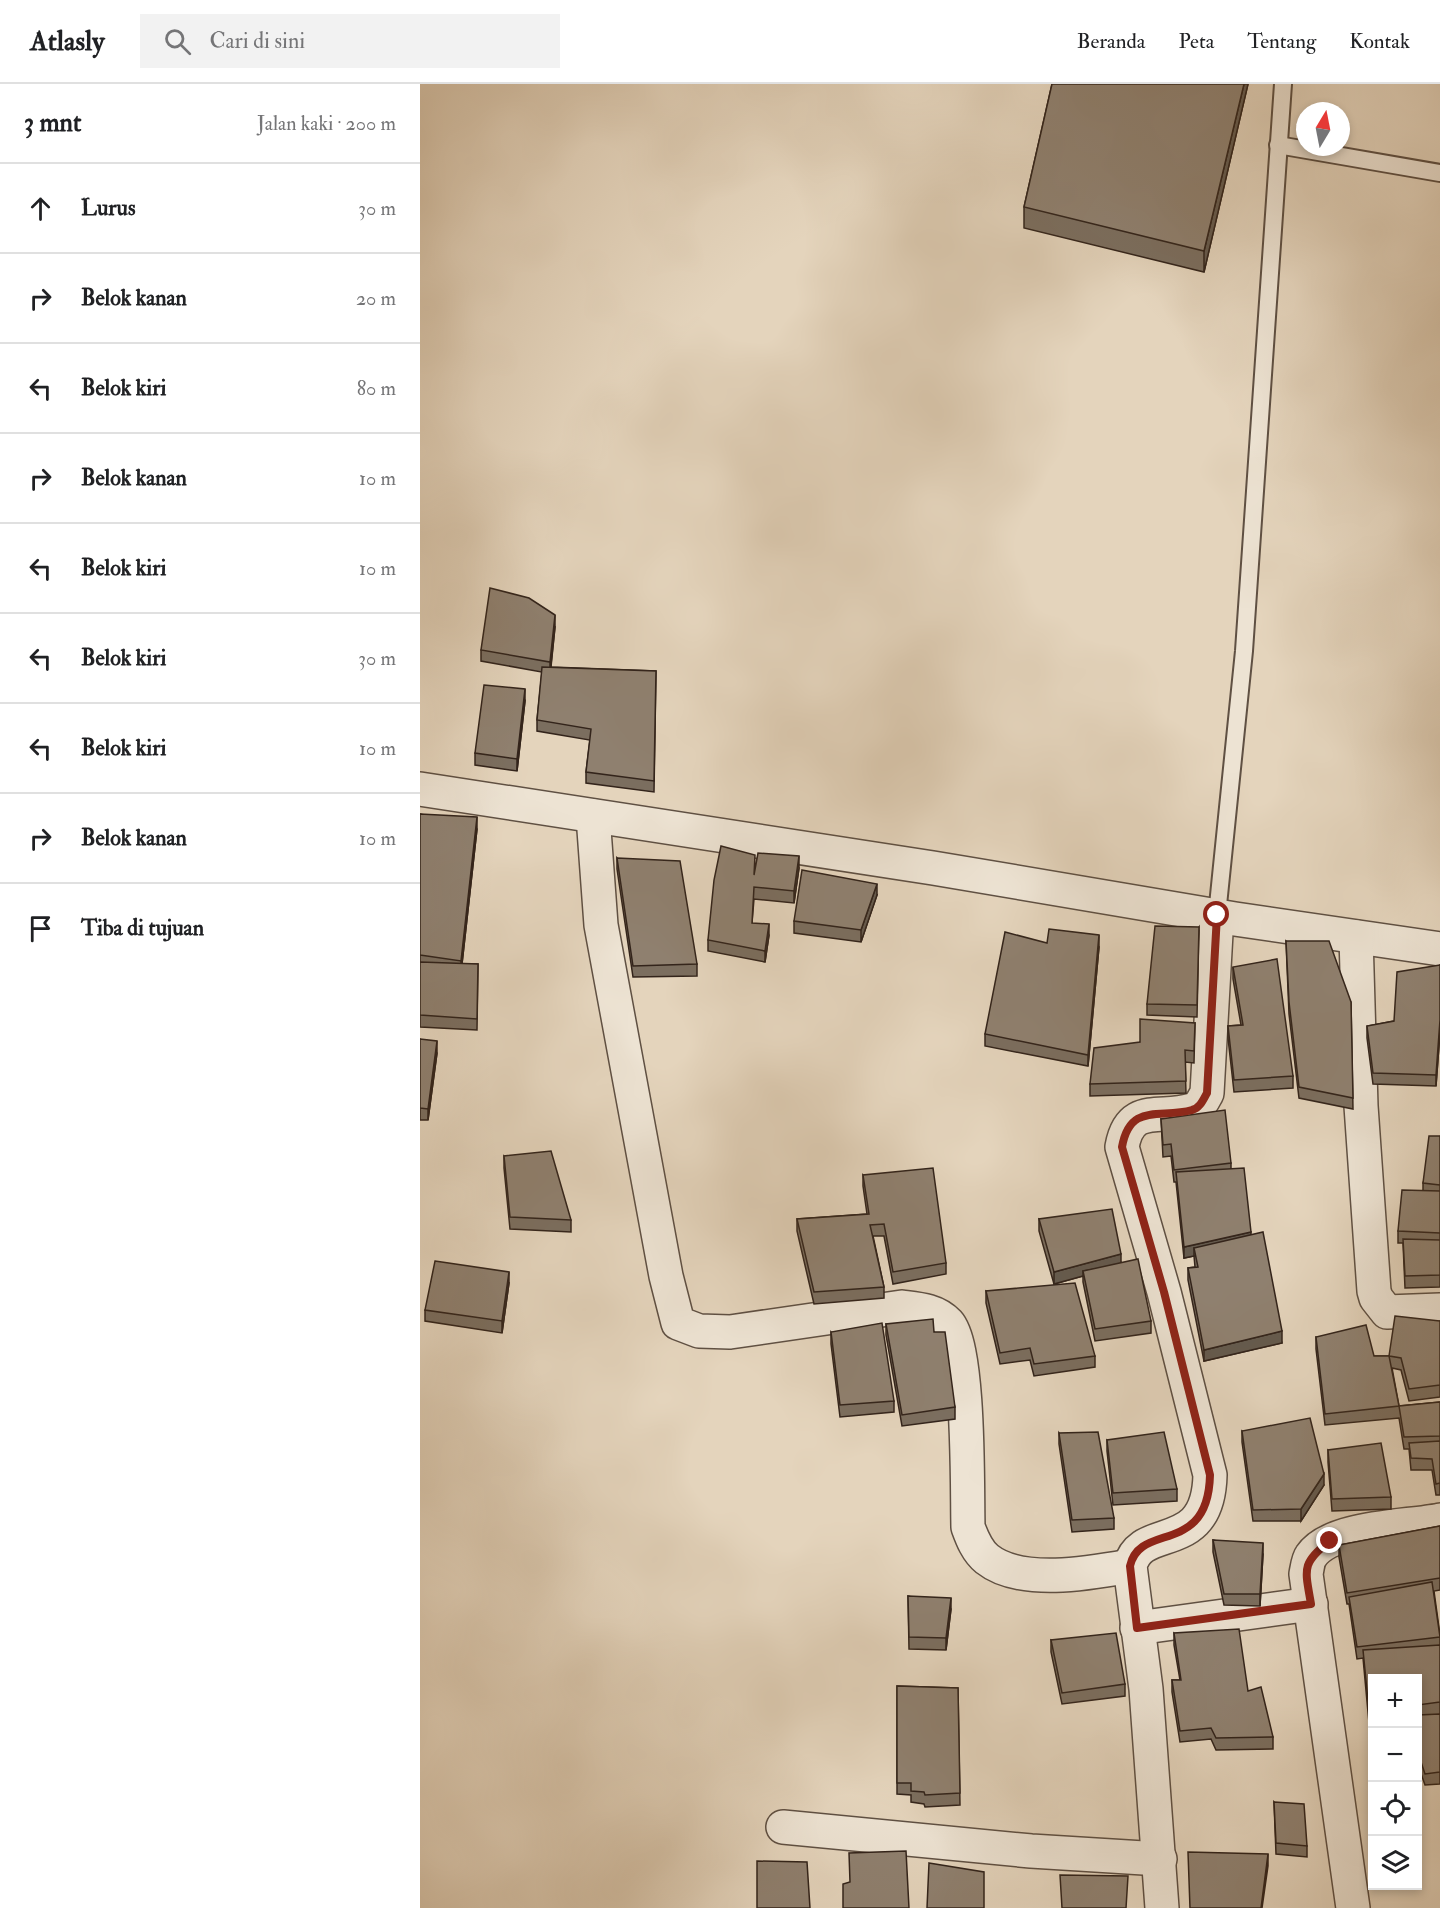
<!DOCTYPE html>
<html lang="id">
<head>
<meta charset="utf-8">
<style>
	body { margin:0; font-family:"IM FELL Double Pica",serif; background:#f2f2f2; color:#202124 }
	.controls { position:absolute; right:18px; bottom:18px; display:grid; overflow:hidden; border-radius:0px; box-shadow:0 3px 9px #0003 }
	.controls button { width:54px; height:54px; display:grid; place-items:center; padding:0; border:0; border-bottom:2px solid #e0e0e0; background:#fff; color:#202124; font:30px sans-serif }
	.compass { position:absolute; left:876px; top:18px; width:54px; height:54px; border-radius:50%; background:#fff; box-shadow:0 3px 9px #0003; rotate:10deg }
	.stop { position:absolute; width:18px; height:18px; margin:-14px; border:4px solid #8f2418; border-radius:50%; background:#fff }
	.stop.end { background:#8f2418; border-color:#fff; box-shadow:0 2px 6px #0008 }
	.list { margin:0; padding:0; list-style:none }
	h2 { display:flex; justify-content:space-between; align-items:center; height:78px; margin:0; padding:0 24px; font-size:26px }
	h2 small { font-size:20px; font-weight:400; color:#757577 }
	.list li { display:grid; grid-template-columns:39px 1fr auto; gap:18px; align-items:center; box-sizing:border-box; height:90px; padding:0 24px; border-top:2px solid #e0e0e0 }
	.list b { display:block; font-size:22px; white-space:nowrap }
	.list em { font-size:20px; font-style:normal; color:#757577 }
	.icon { flex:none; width:33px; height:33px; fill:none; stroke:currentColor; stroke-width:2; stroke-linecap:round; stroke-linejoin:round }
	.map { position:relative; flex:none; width:1020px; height:1824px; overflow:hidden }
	header { display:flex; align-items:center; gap:36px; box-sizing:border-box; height:84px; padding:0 30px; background:#fff; border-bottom:2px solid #e0e0e0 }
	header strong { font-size:28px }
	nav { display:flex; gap:33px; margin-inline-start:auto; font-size:21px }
	.search { width:420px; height:54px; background:#f2f2f2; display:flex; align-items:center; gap:15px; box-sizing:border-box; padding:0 21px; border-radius:0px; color:#757577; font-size:22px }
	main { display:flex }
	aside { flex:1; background:#fff }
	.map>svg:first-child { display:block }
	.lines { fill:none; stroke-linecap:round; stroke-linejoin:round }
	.lane-casing { stroke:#5f5043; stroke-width:20 }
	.street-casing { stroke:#5f5043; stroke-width:36 }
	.lane { stroke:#ede3d3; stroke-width:16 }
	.street { stroke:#ede3d3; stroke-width:33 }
	.wall { fill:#7b6e5f; stroke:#33241b; stroke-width:1.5 }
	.shaded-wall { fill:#645a4e; stroke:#33241b; stroke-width:1.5 }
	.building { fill:#8f806f; stroke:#33241b; stroke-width:1.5 }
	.route { stroke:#8f2418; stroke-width:8 }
</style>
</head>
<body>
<header>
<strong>Atlasly</strong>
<div class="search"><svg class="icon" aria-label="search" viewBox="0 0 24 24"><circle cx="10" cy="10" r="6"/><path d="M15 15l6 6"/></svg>Cari di sini</div>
<nav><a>Beranda</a><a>Peta</a><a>Tentang</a><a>Kontak</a></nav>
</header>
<main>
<aside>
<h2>3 mnt<small>Jalan kaki · 200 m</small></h2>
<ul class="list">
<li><svg class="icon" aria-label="ahead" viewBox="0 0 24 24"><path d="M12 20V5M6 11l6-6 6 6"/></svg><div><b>Lurus</b></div><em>30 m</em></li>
<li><svg class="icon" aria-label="right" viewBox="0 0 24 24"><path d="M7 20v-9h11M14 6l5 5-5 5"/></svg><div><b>Belok kanan</b></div><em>20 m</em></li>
<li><svg class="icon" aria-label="left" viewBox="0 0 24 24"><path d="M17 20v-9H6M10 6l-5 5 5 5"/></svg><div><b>Belok kiri</b></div><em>80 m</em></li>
<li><svg class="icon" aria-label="right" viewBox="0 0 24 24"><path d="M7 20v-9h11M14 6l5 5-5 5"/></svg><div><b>Belok kanan</b></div><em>10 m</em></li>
<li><svg class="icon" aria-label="left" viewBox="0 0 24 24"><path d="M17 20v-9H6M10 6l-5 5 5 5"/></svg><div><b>Belok kiri</b></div><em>10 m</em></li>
<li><svg class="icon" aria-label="left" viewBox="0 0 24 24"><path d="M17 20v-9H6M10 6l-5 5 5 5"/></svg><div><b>Belok kiri</b></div><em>30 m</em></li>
<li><svg class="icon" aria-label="left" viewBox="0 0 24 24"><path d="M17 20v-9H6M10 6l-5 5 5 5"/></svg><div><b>Belok kiri</b></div><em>10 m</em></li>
<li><svg class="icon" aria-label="right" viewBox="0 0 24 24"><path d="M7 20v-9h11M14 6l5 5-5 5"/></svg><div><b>Belok kanan</b></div><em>10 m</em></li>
<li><svg class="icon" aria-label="arrive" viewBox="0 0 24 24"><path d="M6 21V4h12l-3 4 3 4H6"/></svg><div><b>Tiba di tujuan</b></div></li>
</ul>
</aside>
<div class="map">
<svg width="1020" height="1824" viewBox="0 0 1020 1824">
	<rect width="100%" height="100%" fill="#e4d4bc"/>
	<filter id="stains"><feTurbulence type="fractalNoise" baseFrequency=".00333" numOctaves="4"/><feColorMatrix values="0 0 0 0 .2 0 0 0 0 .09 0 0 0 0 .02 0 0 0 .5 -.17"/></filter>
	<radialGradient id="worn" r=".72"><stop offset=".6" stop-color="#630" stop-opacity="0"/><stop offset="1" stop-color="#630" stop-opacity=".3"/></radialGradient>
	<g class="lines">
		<defs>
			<g id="lane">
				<polyline points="858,61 1020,89"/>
				<polyline points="797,831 824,567 863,0"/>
			</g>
			<g id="street">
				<polyline points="0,705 513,784 815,835 1020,865"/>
				<path d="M173 732 181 841 246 1192 258 1239 279 1247 310 1248 482 1223C498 1225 516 1226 528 1239 550 1263 547 1405 548 1443 552 1454 557 1467 567 1475 601 1502 671 1489 710 1482"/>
				<polyline points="936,853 941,1022 954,1207 956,1214 967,1228 1020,1226"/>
				<polyline points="717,1544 891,1520"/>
				<polyline points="363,1743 611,1767 740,1775"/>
				<path d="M742 1824 726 1605 710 1482C721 1437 788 1473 790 1391L744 1208 702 1063C710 1018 740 1036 772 1026 780 1024 783 1016 787 1009L797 831"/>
				<path d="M933 1824 886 1490C887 1485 888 1476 891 1472 911 1442 988 1443 1020 1436"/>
			</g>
		</defs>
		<!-- lane casing -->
		<use href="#lane" class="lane-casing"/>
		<!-- street casing -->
		<use href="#street" class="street-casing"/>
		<!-- lane -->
		<use href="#lane" class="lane"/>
		<!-- street -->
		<use href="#street" class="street"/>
	</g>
	<!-- wall -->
	<g class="wall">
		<polygon points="632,0 828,0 784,188 604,144 604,123"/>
		<polygon points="135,543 131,583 236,587 234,708 166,699 166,688 170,656 117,647 117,636 122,588 61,577 61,566"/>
		<polygon points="105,617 97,687 55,681 55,669"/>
		<polygon points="0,730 57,745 42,880 58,880 57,946 0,943"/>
		<polygon points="197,774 277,880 277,892 213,893 197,785"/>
		<polygon points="379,784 374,819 334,815 332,839 349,851 345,878 288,867 288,856 335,786"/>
		<polygon points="457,811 441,858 374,849 374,837"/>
		<polygon points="779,843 777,933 727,931 727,920"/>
		<polygon points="866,857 931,918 933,1025 879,1014 869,930"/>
		<polygon points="627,859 679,863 668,982 565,962 565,950"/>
		<polygon points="1020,881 1020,948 1016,1002 953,1000 947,954 947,942 974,937"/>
		<polygon points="813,883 873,992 873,1004 814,1008 808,954 808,942 821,941 813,895"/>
		<polygon points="775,939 774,979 765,978 766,1009 670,1012 670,1000 720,958"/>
		<polygon points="0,955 17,969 8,1036 0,1036"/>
		<polygon points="741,1035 811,1079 811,1085 862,1259 784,1277 768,1196 768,1184 775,1183 774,1172 764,1174 756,1098 754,1098 751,1072 743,1073"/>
		<polygon points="1020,1052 1020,1203 985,1204 983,1159 978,1159 978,1147 1003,1106 1003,1099"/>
		<polygon points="84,1072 151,1136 151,1148 90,1145 84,1084"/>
		<polygon points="443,1091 526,1179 526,1190 473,1200 464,1152 453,1152 464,1203 464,1214 394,1220 377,1147 377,1135 447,1130 443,1102"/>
		<polygon points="619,1135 701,1178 731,1237 731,1249 675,1257 663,1198 663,1192 634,1200 619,1147"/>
		<polygon points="89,1199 82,1249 5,1237 5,1226"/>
		<polygon points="566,1207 675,1272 675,1283 614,1292 610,1276 580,1280 566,1219"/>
		<polygon points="1020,1237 1020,1313 989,1317 981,1286 972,1284 979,1322 1020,1318 1020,1411 1016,1411 1012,1386 991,1386 989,1365 984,1365 979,1334 905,1341 896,1265 896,1253 954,1272 969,1272"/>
		<polygon points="466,1240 514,1248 535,1323 535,1335 482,1342 466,1251"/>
		<polygon points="411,1248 474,1317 474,1328 420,1333 411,1260"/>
		<polygon points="822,1347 904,1401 881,1437 833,1437 822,1358"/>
		<polygon points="639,1349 694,1434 694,1445 652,1448 639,1360"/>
		<polygon points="687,1356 757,1405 757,1417 693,1421 687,1367"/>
		<polygon points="908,1366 971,1413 971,1425 912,1427 908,1378"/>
		<polygon points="1020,1442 1020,1506 1014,1507 1020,1551 1020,1700 1005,1701 999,1684 998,1684 998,1594 952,1594 952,1638 949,1639 943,1574 937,1575 929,1520 927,1520 919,1473 919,1461"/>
		<polygon points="793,1456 843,1470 840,1522 804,1521 793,1468"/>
		<polygon points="488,1512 531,1525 526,1566 489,1565"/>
		<polygon points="754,1549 828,1607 853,1653 853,1665 796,1666 791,1655 760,1658 752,1608 752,1596 760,1596 754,1561"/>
		<polygon points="631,1556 705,1600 705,1612 642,1620 631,1568"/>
		<polygon points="477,1602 538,1604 540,1721 505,1723 504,1720 491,1718 491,1711 477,1710"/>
		<polygon points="854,1718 887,1762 887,1773 856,1770"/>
	</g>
	<!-- shaded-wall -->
	<g class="shaded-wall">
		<polygon points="824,0 828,0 784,188 784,167"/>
		<polygon points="135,531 135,543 130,590 130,578"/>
		<polygon points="105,605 105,617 97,687 97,675"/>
		<polygon points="57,733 57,745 41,889 41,877"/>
		<polygon points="379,772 379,784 374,819 374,807"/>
		<polygon points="457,800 457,811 441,858 441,846"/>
		<polygon points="349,840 349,851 345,878 345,867"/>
		<polygon points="679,851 679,863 668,982 668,971"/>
		<polygon points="1020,936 1020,948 1016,1002 1016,991"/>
		<polygon points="17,957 17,969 8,1036 8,1025"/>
		<polygon points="831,1148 831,1160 774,1164 774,1172 764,1174 764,1163"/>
		<polygon points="701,1170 701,1181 663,1187 663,1192 634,1200 634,1188"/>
		<polygon points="89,1188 89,1199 82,1249 82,1237"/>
		<polygon points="862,1247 862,1259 784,1277 784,1266"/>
		<polygon points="904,1390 904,1401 881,1437 881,1425"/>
		<polygon points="843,1459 843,1470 840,1522 840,1510"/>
		<polygon points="531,1514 531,1525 526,1566 526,1554"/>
		<polygon points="848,1770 848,1782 842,1824 841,1824"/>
	</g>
	<!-- building -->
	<g class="building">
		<polygon points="632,0 824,0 784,167 604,123"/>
		<polygon points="70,504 109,514 135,531 130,578 61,566"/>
		<polygon points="122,583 236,587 234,697 166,688 171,645 117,636"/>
		<polygon points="64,601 105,605 97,675 55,669"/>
		<polygon points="0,730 57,733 41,877 0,871"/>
		<polygon points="301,762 335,771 334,791 338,769 379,772 374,807 334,803 332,839 349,840 345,867 288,856 294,796"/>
		<polygon points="197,774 260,777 277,880 213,882"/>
		<polygon points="382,786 457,800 441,846 374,837"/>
		<polygon points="735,842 779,843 777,921 727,920"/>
		<polygon points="629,845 679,851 668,971 565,950 585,848 627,859"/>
		<polygon points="866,857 909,857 931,918 933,1014 879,1003 869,918"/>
		<polygon points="857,875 873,992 814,996 808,942 823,941 813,883"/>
		<polygon points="0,878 58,880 57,935 0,931"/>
		<polygon points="1020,881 1020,936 1016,991 953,989 947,942 974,937 977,888"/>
		<polygon points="720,935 775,939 774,967 765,966 766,997 670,1000 674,964 720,958"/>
		<polygon points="0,955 17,957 8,1025 0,1024"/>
		<polygon points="805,1026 811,1079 754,1086 751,1060 743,1061 741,1035"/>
		<polygon points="1009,1052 1020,1052 1020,1101 1003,1099"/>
		<polygon points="131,1067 151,1136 90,1133 84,1072"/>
		<polygon points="513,1084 526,1179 473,1188 464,1140 450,1141 464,1203 394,1208 377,1135 449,1130 443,1091"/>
		<polygon points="824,1084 831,1148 764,1163 756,1088"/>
		<polygon points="982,1106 1020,1107 1020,1149 978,1147"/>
		<polygon points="692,1125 701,1170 634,1188 619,1135"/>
		<polygon points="843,1148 862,1247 784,1266 768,1184 778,1183 774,1164"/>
		<polygon points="983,1155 1020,1156 1020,1191 985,1192"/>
		<polygon points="718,1175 731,1237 675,1245 663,1187"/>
		<polygon points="15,1177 89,1188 82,1237 5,1226"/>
		<polygon points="655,1199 675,1272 614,1280 610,1264 580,1269 566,1207"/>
		<polygon points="975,1232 1020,1237 1020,1301 989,1305 981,1274 969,1272 979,1322 905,1330 896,1253 946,1241 954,1272 969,1272"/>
		<polygon points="513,1235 514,1248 525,1248 535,1323 482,1331 466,1240"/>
		<polygon points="462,1239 474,1317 420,1321 411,1248"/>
		<polygon points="1020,1318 1020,1352 984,1353 979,1322"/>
		<polygon points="890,1334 904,1390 881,1425 833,1426 822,1347"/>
		<polygon points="678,1348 694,1434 652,1436 639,1349"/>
		<polygon points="744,1348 757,1405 693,1409 687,1356"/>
		<polygon points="1020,1357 1020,1399 1016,1400 1012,1375 991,1374 989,1359"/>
		<polygon points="961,1359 971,1413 912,1415 908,1366"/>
		<polygon points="1020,1442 1020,1494 927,1509 919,1461"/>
		<polygon points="793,1456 843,1459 840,1510 804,1510"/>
		<polygon points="1012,1498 1020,1553 937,1563 929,1513"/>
		<polygon points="488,1512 531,1514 526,1554 489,1553"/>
		<polygon points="819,1545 828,1607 841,1603 853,1653 796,1654 791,1644 760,1647 752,1596 761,1596 754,1549"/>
		<polygon points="696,1549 705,1600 642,1609 631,1556"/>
		<polygon points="1020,1561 1020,1618 998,1621 998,1594 952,1594 952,1627 949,1627 943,1566"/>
		<polygon points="477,1602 538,1604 540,1709 505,1711 504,1708 491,1707 491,1699 477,1699"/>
		<polygon points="1020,1630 1020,1688 1005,1690 999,1672 998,1672 998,1631"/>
		<polygon points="854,1718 884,1720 887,1762 856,1759"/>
		<polygon points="486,1767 489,1824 423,1824 423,1800 430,1798 429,1769"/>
		<polygon points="768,1768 848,1770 841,1824 770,1824"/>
		<polygon points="337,1777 387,1778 390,1824 337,1824"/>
		<polygon points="509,1779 564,1788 564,1824 507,1824"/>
		<polygon points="640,1791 708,1792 706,1824 642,1824"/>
	</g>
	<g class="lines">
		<!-- route -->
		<path class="route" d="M797 831 787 1009C783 1016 780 1024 772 1026 740 1035 710 1018 702 1063L744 1208 790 1391C788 1473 720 1437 710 1482L717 1544 891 1520C885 1485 881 1479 910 1457"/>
	</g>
	<rect width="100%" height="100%" filter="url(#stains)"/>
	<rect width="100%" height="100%" fill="url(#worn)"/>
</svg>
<div class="controls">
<button>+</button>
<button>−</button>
<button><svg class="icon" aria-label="locate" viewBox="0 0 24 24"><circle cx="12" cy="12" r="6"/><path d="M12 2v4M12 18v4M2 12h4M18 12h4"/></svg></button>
<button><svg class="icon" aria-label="layers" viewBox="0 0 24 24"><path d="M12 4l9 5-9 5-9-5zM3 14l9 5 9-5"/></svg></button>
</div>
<svg class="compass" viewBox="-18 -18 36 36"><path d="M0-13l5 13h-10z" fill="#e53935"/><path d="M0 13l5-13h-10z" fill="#757577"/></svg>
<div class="stop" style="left:797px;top:831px"></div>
<div class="stop end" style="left:910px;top:1457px"></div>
</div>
</main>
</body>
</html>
